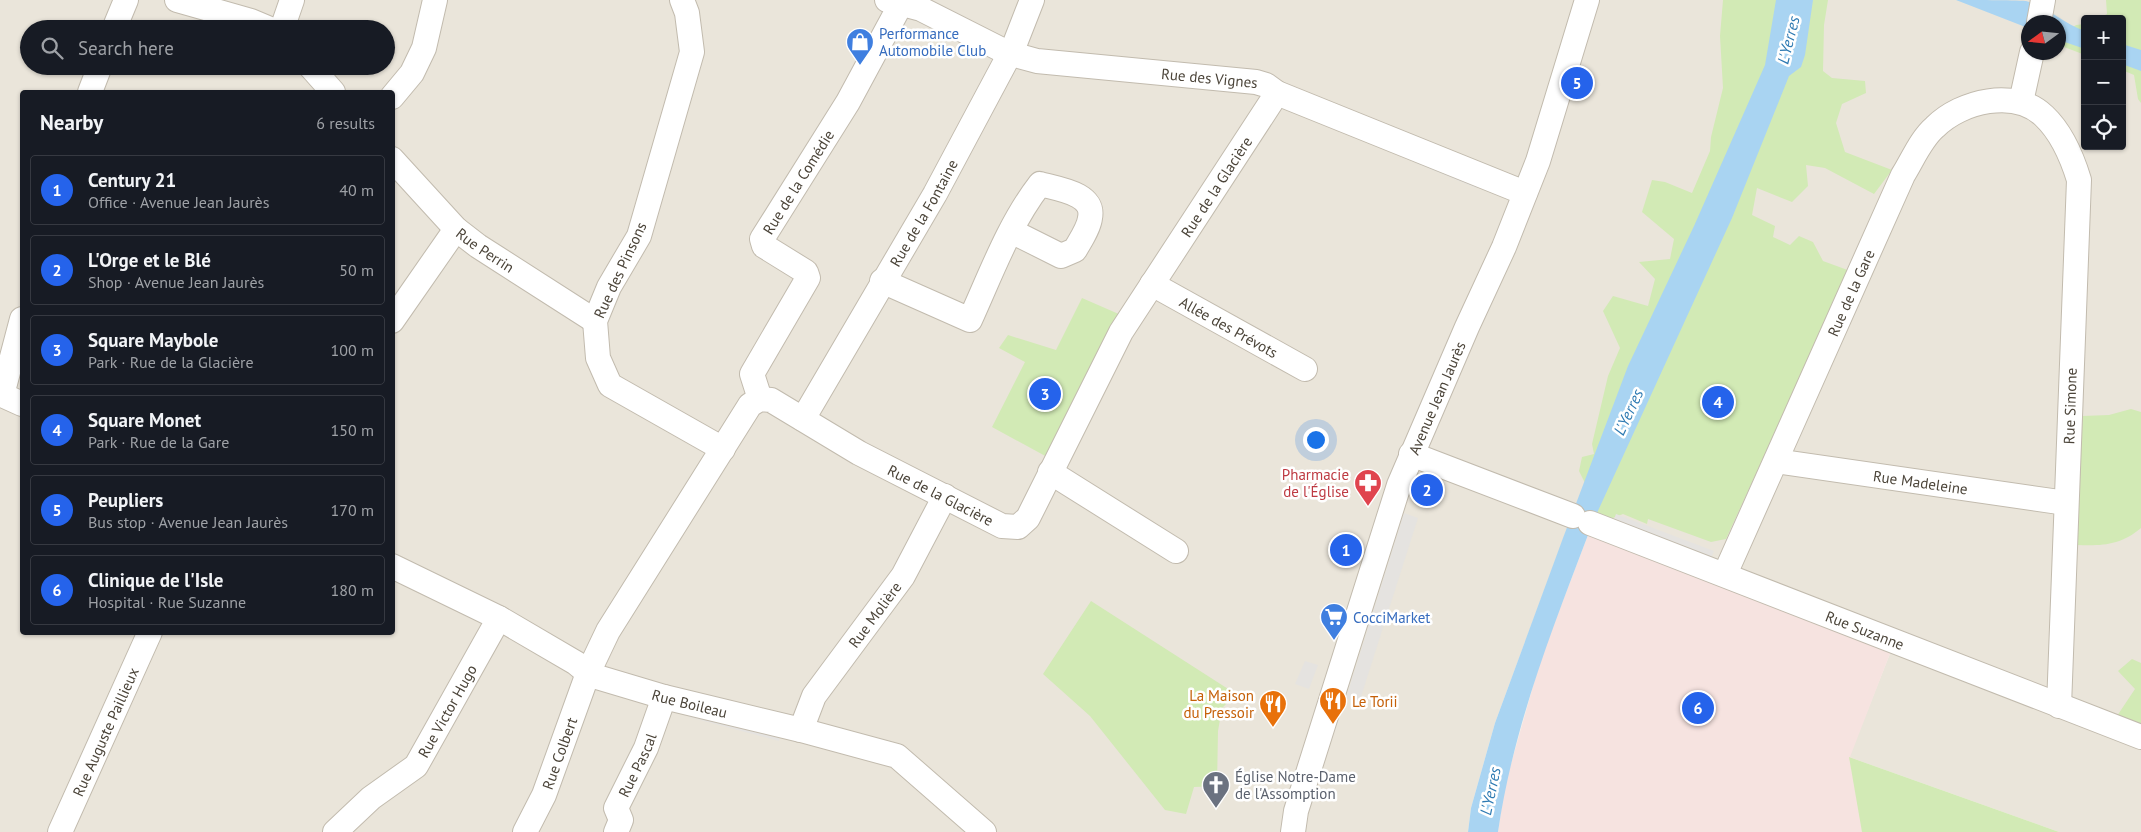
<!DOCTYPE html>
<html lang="en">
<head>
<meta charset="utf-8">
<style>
	body { margin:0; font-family:"PT Sans",sans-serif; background:#242831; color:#f1f3f6 }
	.controls { position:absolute; right:15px; top:15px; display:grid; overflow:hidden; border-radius:5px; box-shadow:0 1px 4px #0004 }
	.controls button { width:45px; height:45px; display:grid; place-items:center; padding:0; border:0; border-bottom:1px solid #363941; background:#171b24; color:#f1f3f6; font:25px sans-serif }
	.compass { position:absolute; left:2021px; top:15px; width:45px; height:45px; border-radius:50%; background:#171b24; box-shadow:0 1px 4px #0004; rotate:255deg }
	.you { position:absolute; left:1315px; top:439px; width:18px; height:18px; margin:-12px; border:4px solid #fff; border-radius:50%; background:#1a73e8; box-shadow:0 0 0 8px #1a73e833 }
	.badge { display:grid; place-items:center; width:32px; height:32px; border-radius:50%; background:#2563eb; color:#fff; font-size:16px; font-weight:700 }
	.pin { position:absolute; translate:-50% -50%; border:2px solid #fff; box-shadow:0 1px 5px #0006 }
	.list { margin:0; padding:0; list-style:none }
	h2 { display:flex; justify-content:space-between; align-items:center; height:65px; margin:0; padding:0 20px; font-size:21px }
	h2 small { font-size:16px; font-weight:400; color:#9ea1a6 }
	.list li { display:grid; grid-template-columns:32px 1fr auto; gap:15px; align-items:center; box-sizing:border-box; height:70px; margin:0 10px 10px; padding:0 10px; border:1px solid #363941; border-radius:5px }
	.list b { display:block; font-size:19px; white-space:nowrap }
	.list p { margin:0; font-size:16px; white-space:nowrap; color:#9ea1a6 }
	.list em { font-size:16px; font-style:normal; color:#9ea1a6 }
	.icon { flex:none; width:28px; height:28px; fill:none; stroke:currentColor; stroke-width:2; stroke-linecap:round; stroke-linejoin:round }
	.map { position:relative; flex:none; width:2141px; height:832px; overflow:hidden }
	.search { position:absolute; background:#171b24; box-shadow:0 1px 4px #0004; left:20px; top:20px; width:375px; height:55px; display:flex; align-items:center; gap:12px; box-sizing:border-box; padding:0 18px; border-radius:28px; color:#9ea1a6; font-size:19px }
	.panel { position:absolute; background:#171b24; box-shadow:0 1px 4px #0004; left:20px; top:90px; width:375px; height:545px; border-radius:5px }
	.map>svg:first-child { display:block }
	.residential { fill:#eae5da; fill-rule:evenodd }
	.medical { fill:#f6e3e0 }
	.green { fill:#d2eab5 }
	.parking { fill:#e5e3e0 }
	.water { fill:#a9d4f2 }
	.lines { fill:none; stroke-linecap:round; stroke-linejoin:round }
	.minor-casing { stroke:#c2bbae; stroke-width:26 }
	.minor { stroke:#fff; stroke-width:24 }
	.labels { text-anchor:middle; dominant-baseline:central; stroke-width:5; stroke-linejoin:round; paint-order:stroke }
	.shop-label { font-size:15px; fill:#366cbe; stroke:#fff; text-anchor:start }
	.street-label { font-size:15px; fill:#4b4439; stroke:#fff }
	.health-label { font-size:15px; fill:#be3a42; stroke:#fff; text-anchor:end }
	.food-label { font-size:15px; fill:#c56008; stroke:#fff; text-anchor:end }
	.worship-label { font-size:15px; fill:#5b616d; stroke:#fff; text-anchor:start }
	.water-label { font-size:16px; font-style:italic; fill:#2e7ab2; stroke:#fff }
</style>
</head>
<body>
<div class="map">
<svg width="2141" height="832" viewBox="0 0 2141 832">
	<rect width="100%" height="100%" fill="#f6f3ec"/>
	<!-- residential -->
	<path class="residential" d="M0 0H2141V832H2059L1849 757 1891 651 1588 535 1568 526 1495 723 1471 808 1468 832H0ZM2085 19H2122V146H2085ZM2028 22H2058V52H2028ZM29 29H386V66H29ZM22 92H392V632H22Z"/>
	<!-- medical -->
	<polygon class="medical" points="1588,535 1891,651 1850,757 2026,832 1498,832 1505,785 1541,658"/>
	<!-- green -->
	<g class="green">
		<polygon points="1723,0 1828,0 1824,25 1823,71 1832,78 1865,81 1866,93 1842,104 1836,123 1845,152 1892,170 1874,194 1825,168 1806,165 1808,186 1792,202 1757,188 1752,215 1775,226 1773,237 1790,245 1799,236 1813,242 1823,261 1853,272 1826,321 1726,539 1711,542 1648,519 1647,524 1623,514 1613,518 1609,527 1591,519 1588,489 1579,471 1582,457 1594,454 1592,444 1608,376 1620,348 1603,311 1613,296 1648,306 1655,279 1639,262 1670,259 1674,239 1642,212 1652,180 1665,182 1692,193 1710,151 1711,137 1723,88 1720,36"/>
		<polygon points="2106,0 2141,0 2141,103 2138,99 2134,75 2122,70 2122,19 2099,19 2107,14"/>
		<polygon points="2085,24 2085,55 2059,45 2058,38 2076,25"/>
		<polygon points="1082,298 1121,315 1049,458 992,427 1025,362 999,348 1008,335 1056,350"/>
		<path d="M2131 409 2141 412V528C2121 545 2103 546 2077 545L2082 416 2109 415Z"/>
		<polygon points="1091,601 1236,694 1222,708 1218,731 1217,786 1194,787 1186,814 1165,810 1090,716 1043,674"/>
		<polygon points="2132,659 2141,663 2141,730 2115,719 2135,689 2118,671"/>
		<polygon points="1849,757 2059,832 1862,832"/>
	</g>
	<!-- parking -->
	<g class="parking">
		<polygon points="1412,155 1482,185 1476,188 1416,163"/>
		<polygon points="1404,513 1418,518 1359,703 1346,698"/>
		<polygon points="1616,514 1714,551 1709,563 1611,527"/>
		<polygon points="1305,661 1318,665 1309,689 1295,684"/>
		<polygon points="690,712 780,736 779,741 689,717"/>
	</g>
	<!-- water -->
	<g class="water">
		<path d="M1776 0H1813L1805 55 1801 67 1789 76 1732 218 1597 513 1592 515 1587 527 1588 535C1551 632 1513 729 1498 832H1468L1471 808 1495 723 1563 538 1628 366 1694 226 1765 65Z"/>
		<path d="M1956 0C1972 0 2012 0 2026 1 2048 7 2064 24 2085 31V49L2059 40 2058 22H2028V28Z"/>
		<polygon points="2122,44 2141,50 2141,71 2122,64"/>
	</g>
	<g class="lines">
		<defs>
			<g id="minor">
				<polyline points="177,0 251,21 270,29"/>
				<polyline points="682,0 687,13 692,52 639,236 609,287 595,321 598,358 610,385 723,449"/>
				<path id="s1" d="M887 0 921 9 1008 53 1037 61 1256 82 1266 85 1277 93 1525 193"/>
				<polyline points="2039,22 2043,0"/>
				<polyline points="114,29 126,0"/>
				<polyline points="282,29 292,0"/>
				<polyline points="310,66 333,92"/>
				<polyline points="90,92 100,66"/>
				<polyline points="392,97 412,73 424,48 435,0"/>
				<polyline points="2021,102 2032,52"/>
				<path id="s2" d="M392 159 456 229 478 246 595 321"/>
				<path d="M882 281 970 320C991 274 1009 224 1040 184 1057 189 1095 193 1090 218 1089 228 1080 241 1075 250L1061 256 1011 231"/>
				<path id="s3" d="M1152 284 1305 369"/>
				<polyline points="392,321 456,229"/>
				<polyline points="0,394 22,404"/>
				<polyline points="2,395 22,319"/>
				<path id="s4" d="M760 399 752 374 808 278 806 272 764 246 762 239 848 102 903 0"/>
				<path id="s5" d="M803 419 935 194 1014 46 1032 0"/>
				<polyline points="1411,454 1573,516"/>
				<path id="s6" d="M1776 461 2066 503"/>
				<polyline points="1050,472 1176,551"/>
				<path id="s7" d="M1590 523 2141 737"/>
				<path id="s8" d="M392 566 499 618 576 663 588 673 597 677 664 697 801 730 897 756 984 832"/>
				<path id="s9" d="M1725 574 1903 175C1913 159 1921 139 1935 127 1961 101 2015 88 2044 116 2061 132 2072 157 2079 180L2059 706"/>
				<path id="s10" d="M801 730 814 696 903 576 945 496"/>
				<path id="s11" d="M60 832 150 632"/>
				<path id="s12" d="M335 832 371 798 416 766 499 618"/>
				<path id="s13" d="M525 832 544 795 588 673 608 631 750 405 760 399 771 400 859 453 1002 526 1018 527 1028 518 1121 332 1277 93"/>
				<path id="s14" d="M616 832 621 820 616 808 646 748 664 697"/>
				<path id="s15" d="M1293 832 1296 811 1399 485 1467 327 1504 247 1538 161 1587 0"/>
			</g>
		</defs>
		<!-- minor casing -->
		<use href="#minor" class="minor-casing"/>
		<!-- minor -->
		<use href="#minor" class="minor"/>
	</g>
	<!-- icons -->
	<defs>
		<symbol id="shop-pin" viewBox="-11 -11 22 30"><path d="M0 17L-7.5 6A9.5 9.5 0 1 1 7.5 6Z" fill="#3f7fe0" stroke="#fff"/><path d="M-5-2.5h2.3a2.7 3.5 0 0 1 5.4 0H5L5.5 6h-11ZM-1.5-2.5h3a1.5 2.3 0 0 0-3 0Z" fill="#fff"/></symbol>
		<symbol id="pharmacy-pin" viewBox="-11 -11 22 30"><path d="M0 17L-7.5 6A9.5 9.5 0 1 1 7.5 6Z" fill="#e0444e" stroke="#fff"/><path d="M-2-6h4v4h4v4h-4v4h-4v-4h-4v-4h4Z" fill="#fff"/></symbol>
		<symbol id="supermarket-pin" viewBox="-11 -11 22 30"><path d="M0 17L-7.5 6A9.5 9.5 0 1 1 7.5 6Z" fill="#3f7fe0" stroke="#fff"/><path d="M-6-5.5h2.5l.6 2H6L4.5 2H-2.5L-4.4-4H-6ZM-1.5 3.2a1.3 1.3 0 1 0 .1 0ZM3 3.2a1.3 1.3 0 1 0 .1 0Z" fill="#fff"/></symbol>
		<symbol id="restaurant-pin" viewBox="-11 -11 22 30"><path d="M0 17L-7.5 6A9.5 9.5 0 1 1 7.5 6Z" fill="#e8710a" stroke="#fff"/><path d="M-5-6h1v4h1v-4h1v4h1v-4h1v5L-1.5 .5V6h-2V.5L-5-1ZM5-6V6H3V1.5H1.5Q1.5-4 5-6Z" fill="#fff"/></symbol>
		<symbol id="church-pin" viewBox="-11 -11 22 30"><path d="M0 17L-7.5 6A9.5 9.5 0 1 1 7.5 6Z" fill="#6b7280" stroke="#fff"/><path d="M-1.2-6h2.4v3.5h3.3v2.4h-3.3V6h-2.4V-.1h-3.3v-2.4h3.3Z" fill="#fff"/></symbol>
	</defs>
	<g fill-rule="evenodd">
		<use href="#shop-pin" x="844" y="26" width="32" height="43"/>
		<use href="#pharmacy-pin" x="1352" y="467" width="32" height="43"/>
		<use href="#supermarket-pin" x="1318" y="601" width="32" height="43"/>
		<use href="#restaurant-pin" x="1317" y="685" width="32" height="43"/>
		<use href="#restaurant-pin" x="1257" y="688" width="32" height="43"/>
		<use href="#church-pin" x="1200" y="769" width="32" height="43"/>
	</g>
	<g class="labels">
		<!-- shop labels -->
		<g class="shop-label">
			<text x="879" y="33">Performance<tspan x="879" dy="17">Automobile Club</tspan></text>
			<text x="1353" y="617">CocciMarket</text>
		</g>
		<!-- street labels -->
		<g class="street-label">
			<text stroke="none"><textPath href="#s1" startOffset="336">Rue des Vignes</textPath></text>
			<text stroke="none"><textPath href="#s4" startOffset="268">Rue de la Comédie</textPath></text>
			<text stroke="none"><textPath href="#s13" startOffset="1182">Rue de la Glacière</textPath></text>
			<text stroke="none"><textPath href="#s5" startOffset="239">Rue de la Fontaine</textPath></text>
			<text stroke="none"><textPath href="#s2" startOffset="131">Rue Perrin</textPath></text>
			<text transform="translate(620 270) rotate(-65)">Rue des Pinsons</text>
			<text stroke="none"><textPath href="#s9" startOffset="308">Rue de la Gare</textPath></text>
			<text stroke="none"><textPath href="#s3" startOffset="88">Allée des Prévots</textPath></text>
			<text stroke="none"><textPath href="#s15" startOffset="458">Avenue Jean Jaurès</textPath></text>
			<text transform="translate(2070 406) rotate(-88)">Rue Simone</text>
			<text stroke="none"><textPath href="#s6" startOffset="146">Rue Madeleine</textPath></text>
			<text stroke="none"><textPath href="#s13" startOffset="702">Rue de la Glacière</textPath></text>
			<text stroke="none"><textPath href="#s10" startOffset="138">Rue Molière</textPath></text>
			<text stroke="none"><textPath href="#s7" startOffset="295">Rue Suzanne</textPath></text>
			<text stroke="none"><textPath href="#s8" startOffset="330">Rue Boileau</textPath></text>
			<text stroke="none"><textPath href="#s12" startOffset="168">Rue Victor Hugo</textPath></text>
			<text stroke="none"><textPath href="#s11" startOffset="110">Rue Auguste Paillieux</textPath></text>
			<text stroke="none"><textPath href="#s13" startOffset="86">Rue Colbert</textPath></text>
			<text stroke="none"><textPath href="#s14" startOffset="74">Rue Pascal</textPath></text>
		</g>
		<!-- health labels -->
		<g class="health-label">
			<text x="1349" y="474">Pharmacie<tspan x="1349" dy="17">de l'Église</tspan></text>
		</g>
		<!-- food labels -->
		<g class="food-label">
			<text x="1254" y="695">La Maison<tspan x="1254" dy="17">du Pressoir</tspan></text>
			<text x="1352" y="701" text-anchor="start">Le Torii</text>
		</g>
		<!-- worship labels -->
		<g class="worship-label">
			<text x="1235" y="776">Église Notre-Dame<tspan x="1235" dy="17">de l'Assomption</tspan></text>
		</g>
		<!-- water labels -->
		<g class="water-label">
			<text transform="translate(1788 40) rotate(-76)">L'Yerres</text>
			<text transform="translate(1628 412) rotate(-65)">L'Yerres</text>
			<text transform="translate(1490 791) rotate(-78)">L'Yerres</text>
		</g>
	</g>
</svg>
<div class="controls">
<button>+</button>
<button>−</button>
<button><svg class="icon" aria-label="locate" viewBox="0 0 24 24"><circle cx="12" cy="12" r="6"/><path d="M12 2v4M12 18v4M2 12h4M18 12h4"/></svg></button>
</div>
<svg class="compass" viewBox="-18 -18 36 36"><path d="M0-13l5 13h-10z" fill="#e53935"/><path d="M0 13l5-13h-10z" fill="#9ea1a6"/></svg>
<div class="you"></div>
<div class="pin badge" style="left:1346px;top:550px">1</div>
<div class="pin badge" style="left:1427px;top:490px">2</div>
<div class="pin badge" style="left:1045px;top:394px">3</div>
<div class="pin badge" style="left:1718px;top:402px">4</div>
<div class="pin badge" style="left:1577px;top:83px">5</div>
<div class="pin badge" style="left:1698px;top:708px">6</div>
<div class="search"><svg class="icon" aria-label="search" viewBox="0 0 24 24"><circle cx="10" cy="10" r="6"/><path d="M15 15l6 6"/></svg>Search here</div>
<section class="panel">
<h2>Nearby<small>6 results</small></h2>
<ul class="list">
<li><span class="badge">1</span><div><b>Century 21</b><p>Office · Avenue Jean Jaurès</p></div><em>40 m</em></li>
<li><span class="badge">2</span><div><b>L'Orge et le Blé</b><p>Shop · Avenue Jean Jaurès</p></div><em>50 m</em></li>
<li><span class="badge">3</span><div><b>Square Maybole</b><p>Park · Rue de la Glacière</p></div><em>100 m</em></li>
<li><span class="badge">4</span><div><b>Square Monet</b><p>Park · Rue de la Gare</p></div><em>150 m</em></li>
<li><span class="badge">5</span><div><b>Peupliers</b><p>Bus stop · Avenue Jean Jaurès</p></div><em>170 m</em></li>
<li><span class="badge">6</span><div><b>Clinique de l'Isle</b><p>Hospital · Rue Suzanne</p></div><em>180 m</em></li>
</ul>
</section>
</div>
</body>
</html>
